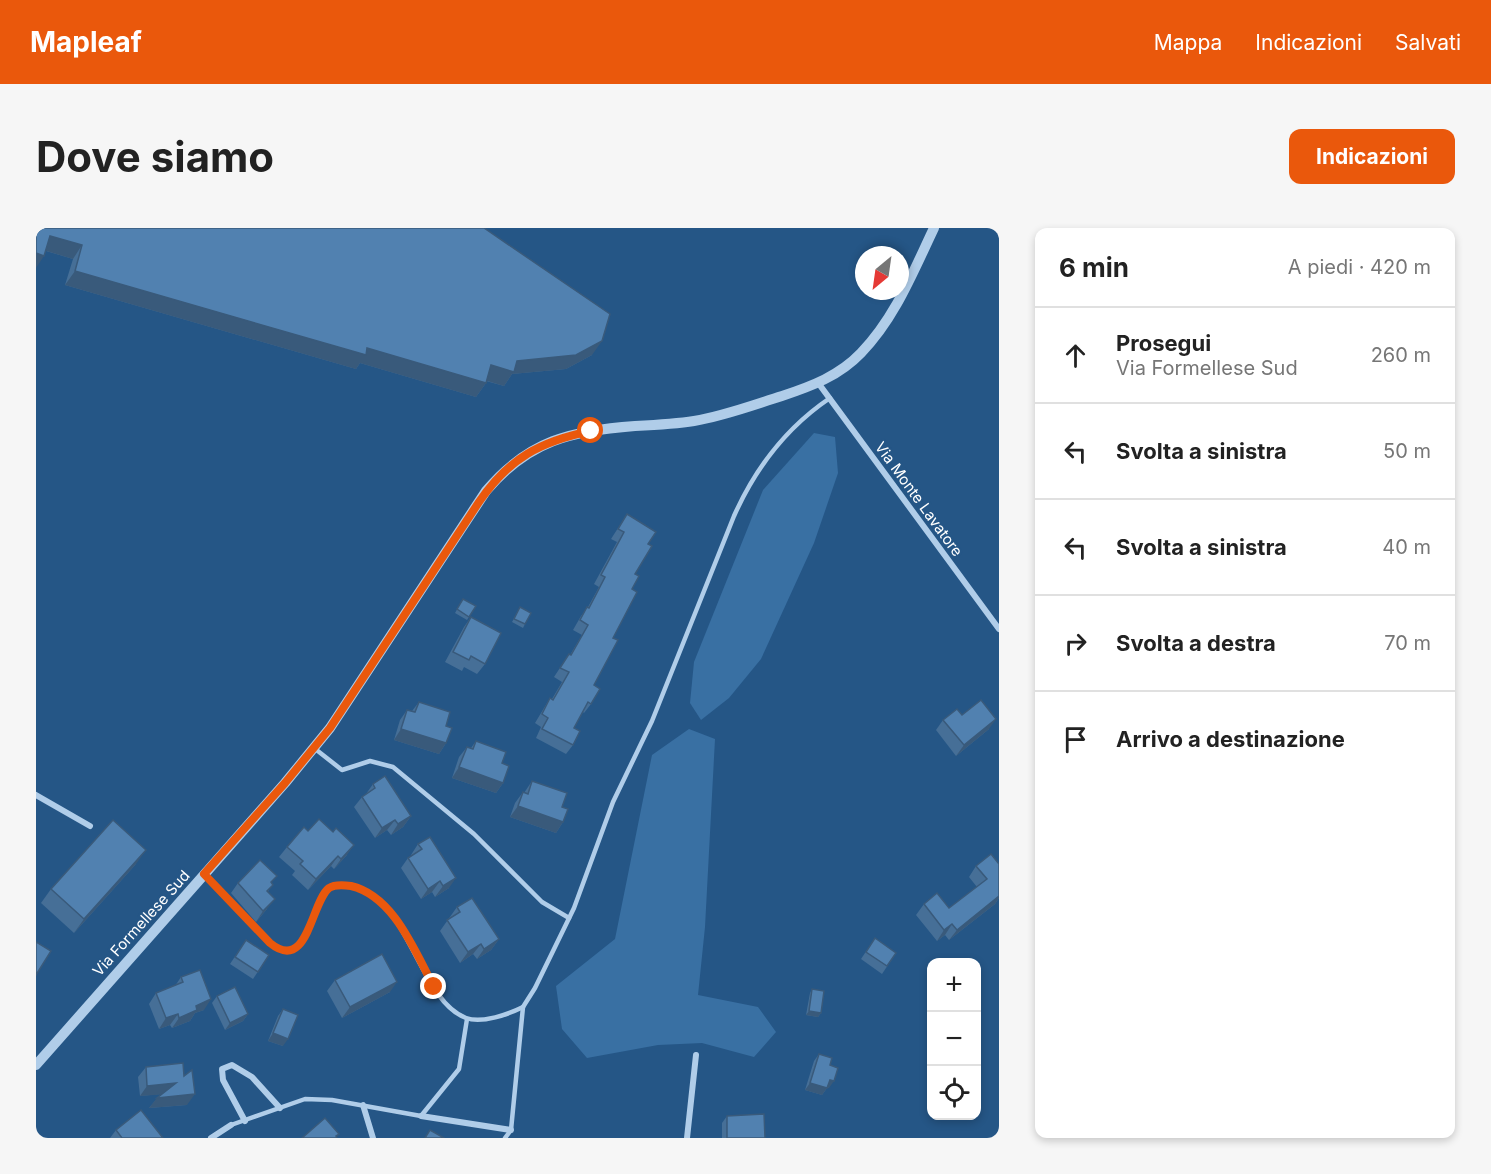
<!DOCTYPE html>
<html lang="it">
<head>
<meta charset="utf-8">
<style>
	body { margin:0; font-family:Inter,sans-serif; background:#f6f6f6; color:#222 }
	.controls { position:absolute; right:18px; bottom:18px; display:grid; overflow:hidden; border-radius:12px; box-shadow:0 3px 9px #0003 }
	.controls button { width:54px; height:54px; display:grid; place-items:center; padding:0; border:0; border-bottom:2px solid #e0e0e0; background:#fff; color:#222; font:30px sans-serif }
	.compass { position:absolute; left:819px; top:18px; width:54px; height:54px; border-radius:50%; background:#fff; box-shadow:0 3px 9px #0003; rotate:209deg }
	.stop { position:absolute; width:18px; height:18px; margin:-14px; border:4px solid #ea580c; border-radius:50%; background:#fff }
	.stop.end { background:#ea580c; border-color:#fff; box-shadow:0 2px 6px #0008 }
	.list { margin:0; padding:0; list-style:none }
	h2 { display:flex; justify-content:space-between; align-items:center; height:78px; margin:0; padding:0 24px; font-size:26px }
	h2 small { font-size:20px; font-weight:400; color:#767676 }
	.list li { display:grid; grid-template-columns:39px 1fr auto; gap:18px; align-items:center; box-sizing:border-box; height:96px; padding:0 24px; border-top:2px solid #e0e0e0 }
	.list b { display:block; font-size:22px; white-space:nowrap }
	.list p { margin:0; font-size:20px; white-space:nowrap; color:#767676 }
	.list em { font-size:20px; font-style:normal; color:#767676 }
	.icon { flex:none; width:33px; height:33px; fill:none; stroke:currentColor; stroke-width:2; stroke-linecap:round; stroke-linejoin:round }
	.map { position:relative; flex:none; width:963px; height:910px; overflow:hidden; border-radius:12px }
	header { display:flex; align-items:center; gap:36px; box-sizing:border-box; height:84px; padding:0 30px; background:#ea580c; color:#fff }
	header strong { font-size:28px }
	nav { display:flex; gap:33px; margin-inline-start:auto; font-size:21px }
	.intro { display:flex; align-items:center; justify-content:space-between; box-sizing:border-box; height:144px; padding:0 36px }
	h1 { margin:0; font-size:42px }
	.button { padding:15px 27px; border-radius:12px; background:#ea580c; color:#fff; font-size:21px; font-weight:700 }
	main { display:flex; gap:36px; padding:0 36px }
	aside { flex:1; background:#fff; border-radius:12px; box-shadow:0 3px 9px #0003 }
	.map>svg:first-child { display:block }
	.green { fill:#3970a3 }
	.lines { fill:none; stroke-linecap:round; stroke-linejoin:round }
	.service { stroke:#b0cde9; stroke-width:4.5 }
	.minor { stroke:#b0cde9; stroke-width:6 }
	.tertiary { stroke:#b0cde9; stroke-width:10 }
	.wall { fill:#466f97 }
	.shaded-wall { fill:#395a7b }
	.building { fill:#5181b0; stroke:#395a7b; stroke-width:1.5 }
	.route { stroke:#ea580c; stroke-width:8 }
	.labels { text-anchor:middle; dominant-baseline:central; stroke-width:4.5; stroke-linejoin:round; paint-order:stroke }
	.street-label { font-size:15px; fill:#fff; stroke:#255686 }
</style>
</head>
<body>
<header>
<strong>Mapleaf</strong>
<nav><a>Mappa</a><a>Indicazioni</a><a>Salvati</a></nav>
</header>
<div class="intro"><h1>Dove siamo</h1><a class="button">Indicazioni</a></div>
<main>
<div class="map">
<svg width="963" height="910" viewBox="0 0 963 910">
	<rect width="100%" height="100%" fill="#255686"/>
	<!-- green -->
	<g class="green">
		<polygon points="778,205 799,209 802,245 778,315 725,431 693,470 665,492 654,475 658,434 727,262"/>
		<polygon points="653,501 679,511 669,699 662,767 722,779 740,804 718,829 666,815 622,817 551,830 526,801 520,758 579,711 616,527"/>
	</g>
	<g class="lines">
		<!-- service -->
		<g class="service">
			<polyline points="278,520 306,542 334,533 357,539 438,606 506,674 533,690"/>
			<path d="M169 647 234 715C271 746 275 675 293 660 306 650 329 662 340 670 376 698 390 775 430 790 446 796 473 786 487 779"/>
			<polyline points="195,897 269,871 296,872 385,888 423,841 431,791"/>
			<path d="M469 910 475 902 487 779 499 760 538 680 577 574 616 493 698 288C719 241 751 199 794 170"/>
		</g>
		<!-- minor -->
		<g class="minor">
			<polyline points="783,156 963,401"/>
			<polyline points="0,567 54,598"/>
			<polyline points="327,877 337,910"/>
			<polyline points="385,888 475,902"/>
			<polyline points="209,893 187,852 186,841 196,837 216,849 244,880"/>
			<polyline points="175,910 195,897"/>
			<polyline points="651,910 660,827"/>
		</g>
		<!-- tertiary -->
		<path class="tertiary" d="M0 837 249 555 294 500 450 263C493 212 535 203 599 198 619 197 639 196 658 193 688 188 717 177 746 168 776 158 803 148 825 125 859 90 877 44 898 0"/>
	</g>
	<!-- wall -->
	<g class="wall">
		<polygon points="0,0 556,127 530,141 476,146 468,158 450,153 450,155 440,169 324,135 320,141 29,57 37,31 10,23"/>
		<polygon points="591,286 612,316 599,346 596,361 558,457 555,476 548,485 547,484 538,500 537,517 530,526 500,510 505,499 499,495 514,470 516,471 526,454 518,449 533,426 534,427 546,407 537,402 545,388 552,379 563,359 558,356 581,314 575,311"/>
		<polygon points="427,371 440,378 431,392 419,385"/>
		<polygon points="484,379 489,396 487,400 476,394"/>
		<polygon points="435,389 449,436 441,446 428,439 426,443 409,434 428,399"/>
		<polygon points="383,474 410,498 410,515 403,526 358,512 364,492 371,482 376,483"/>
		<polygon points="926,487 953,501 920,528 900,502 907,492"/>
		<polygon points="440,513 467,555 460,565 416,550 423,529 431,519 435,520"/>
		<polygon points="496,553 526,579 527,594 520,605 474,589 479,575 487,564 488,565"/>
		<polygon points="337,556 375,588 367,599 355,607 351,602 339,610 318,579 326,569 330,566"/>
		<polygon points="272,603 311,627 298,641 295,638 272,662 256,647 259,643 243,629 251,619"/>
		<polygon points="382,616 413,660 399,669 396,664 385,671 365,640 372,630 376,628 375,627"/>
		<polygon points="100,636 38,705 5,675 15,661"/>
		<polygon points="963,636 963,670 959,676 913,712 909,707 901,713 880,687 888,676 913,680 941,659 933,649 940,638"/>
		<polygon points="202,655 236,655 232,664 231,681 220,694 195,665"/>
		<polygon points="421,679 463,711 455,722 441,731 437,726 424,735 404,703"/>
		<polygon points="839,710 860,725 846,746 825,731"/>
		<polygon points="210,712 233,727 217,751 194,736"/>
		<polygon points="145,749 168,782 159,785 154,793 136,800 134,797 123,801 113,776 120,765 139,758"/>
		<polygon points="299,752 354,764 306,790 291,763"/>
		<polygon points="776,761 785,785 782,789 770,787 774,765"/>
		<polygon points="181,768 212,786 207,793 189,802 176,775"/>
		<polygon points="247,781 247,818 232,813 242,788"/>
		<polygon points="783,826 794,837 793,860 791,860 786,867 769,862 778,833"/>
		<polygon points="110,839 151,877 113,880 125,866 104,868 102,849"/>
		<polygon points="691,888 729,910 686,910 686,895"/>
		<polygon points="80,902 127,910 74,910"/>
	</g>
	<!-- shaded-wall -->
	<g class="shaded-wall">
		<polygon points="14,8 46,17 37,31 4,21"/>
		<polygon points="0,25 8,28 0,40"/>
		<polygon points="39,43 331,120 450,155 440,169 324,135 320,141 29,57"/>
		<polygon points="566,113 556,127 530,141 476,146 468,158 445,151 455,137 481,133"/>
		<polygon points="960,491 953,501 920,528 928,517"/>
		<polygon points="365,501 410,515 403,526 358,512"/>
		<polygon points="423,539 467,555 460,565 416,550"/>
		<polygon points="482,578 527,594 520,605 474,589"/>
		<polygon points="375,588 367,599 355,607 362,596"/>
		<polygon points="359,592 351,602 339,610 346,600"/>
		<polygon points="318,617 311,627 298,641 305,631"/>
		<polygon points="110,622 100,636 38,705 48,691"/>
		<polygon points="302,628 295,638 272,662 280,651"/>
		<polygon points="420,650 413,660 399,669 407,658"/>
		<polygon points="404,653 396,664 385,671 392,661"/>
		<polygon points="963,668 963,670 959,676 913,712 921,702"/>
		<polygon points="239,671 231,681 220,694 227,683"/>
		<polygon points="916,696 909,707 901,713 908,702"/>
		<polygon points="463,711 455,722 441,731 448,721"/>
		<polygon points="445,716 437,726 424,735 432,724"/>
		<polygon points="361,754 354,764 306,790 314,779"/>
		<polygon points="175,771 168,782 159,785 154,793 136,800 143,790 160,778"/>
		<polygon points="773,783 785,785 782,789 770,787"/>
		<polygon points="142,786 134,797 123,801 130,790"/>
		<polygon points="212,786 207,793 189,802 194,795"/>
		<polygon points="237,805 252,811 247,818 232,813"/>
		<polygon points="794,852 798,853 793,860 789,859"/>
		<polygon points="140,855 132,866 104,868 111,858"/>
		<polygon points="774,855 791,860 786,867 769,862"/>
		<polygon points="159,866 151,877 113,880 121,870"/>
	</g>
	<!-- building -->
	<g class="building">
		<polygon points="0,0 448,0 574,86 566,113 540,127 481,133 478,144 455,137 450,155 331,120 330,127 39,43 46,17 14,8 8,28 0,25"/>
		<polygon points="591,286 620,304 612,316 616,318 599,346 603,348 596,361 601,364 577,410 582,412 558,457 564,461 555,476 552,474 538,500 544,503 537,517 506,501 512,490 506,486 514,470 517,472 533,444 524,440 533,426 535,427 552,397 544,392 551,379 553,380 569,349 565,347 588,304 582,301"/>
		<polygon points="427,371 440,378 433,389 421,381"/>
		<polygon points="484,379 495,385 489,396 478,391"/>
		<polygon points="435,389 465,405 449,436 435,428 433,432 417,424"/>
		<polygon points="945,472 960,491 928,517 907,492 921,481 926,487"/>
		<polygon points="383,474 414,484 410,498 416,500 410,515 365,501 371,482 379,484"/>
		<polygon points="440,513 470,524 466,535 473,538 467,555 423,539 431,519 437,521"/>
		<polygon points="349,548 375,588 362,596 359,592 346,600 326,569 339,560 337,556"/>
		<polygon points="496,553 531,565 526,579 532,581 527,594 482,578 487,564 492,566"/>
		<polygon points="283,591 297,604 300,600 318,617 305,631 302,628 280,651 264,636 267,633 251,619 268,599 272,603"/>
		<polygon points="77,592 110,622 48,691 15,661"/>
		<polygon points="394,609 420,650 407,658 404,653 392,661 372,630 386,621 382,616"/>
		<polygon points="955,626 963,636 963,668 921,702 916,696 908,702 888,676 901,665 913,680 951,651 940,638"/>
		<polygon points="224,632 241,648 235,654 237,657 231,663 239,671 227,683 202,655"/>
		<polygon points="436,670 463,711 448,721 445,716 432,724 411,692 424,684 421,679"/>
		<polygon points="839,710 860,725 851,738 830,724"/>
		<polygon points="210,712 233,727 222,744 199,729"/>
		<polygon points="0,714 15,723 0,747"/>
		<polygon points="346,726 361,754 314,779 299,752"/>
		<polygon points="164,742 175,771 160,778 161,782 143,790 142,786 130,790 120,765 147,754 145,749"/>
		<polygon points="199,759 212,786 194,795 181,768"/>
		<polygon points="776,761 788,763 785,785 773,783"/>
		<polygon points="247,781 262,787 252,811 237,805"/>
		<polygon points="783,826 796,830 794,837 802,840 798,853 794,852 791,860 774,855"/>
		<polygon points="147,835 148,848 156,842 159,866 121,870 140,855 111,858 110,839"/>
		<polygon points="105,882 127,910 86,910 80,902"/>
		<polygon points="728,886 729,910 691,910 691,888"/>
		<polygon points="289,890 303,906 300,908 301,910 266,910"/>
		<polygon points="394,902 408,910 389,910"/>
	</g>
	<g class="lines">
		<!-- route -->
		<path class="route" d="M398 759C379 724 358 668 315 658 308 657 299 656 293 660 275 674 272 746 234 715L168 646 249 555 294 500 443 274C473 230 505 213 555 203"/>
	</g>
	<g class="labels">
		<!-- street labels -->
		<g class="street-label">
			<text transform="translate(883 271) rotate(54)">Via Monte Lavatore</text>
			<text transform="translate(105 695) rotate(-48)">Via Formellese Sud</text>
		</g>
	</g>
</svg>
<div class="controls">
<button>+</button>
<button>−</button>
<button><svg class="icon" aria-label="locate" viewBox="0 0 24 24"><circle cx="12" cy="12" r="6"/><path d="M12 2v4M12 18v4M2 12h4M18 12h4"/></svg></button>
</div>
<svg class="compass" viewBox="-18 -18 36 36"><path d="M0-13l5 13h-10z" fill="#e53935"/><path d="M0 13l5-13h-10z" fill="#767676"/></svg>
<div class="stop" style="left:555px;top:203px"></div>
<div class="stop end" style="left:398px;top:759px"></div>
</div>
<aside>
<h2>6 min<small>A piedi · 420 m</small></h2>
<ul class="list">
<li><svg class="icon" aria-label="ahead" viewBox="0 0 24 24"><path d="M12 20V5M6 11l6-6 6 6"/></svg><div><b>Prosegui</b><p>Via Formellese Sud</p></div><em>260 m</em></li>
<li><svg class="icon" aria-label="left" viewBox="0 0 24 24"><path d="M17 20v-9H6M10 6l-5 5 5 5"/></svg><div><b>Svolta a sinistra</b></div><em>50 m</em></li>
<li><svg class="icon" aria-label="left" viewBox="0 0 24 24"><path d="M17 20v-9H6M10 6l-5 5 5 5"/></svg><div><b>Svolta a sinistra</b></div><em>40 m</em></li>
<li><svg class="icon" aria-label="right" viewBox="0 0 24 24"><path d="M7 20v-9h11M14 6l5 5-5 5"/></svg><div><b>Svolta a destra</b></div><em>70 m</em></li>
<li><svg class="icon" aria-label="arrive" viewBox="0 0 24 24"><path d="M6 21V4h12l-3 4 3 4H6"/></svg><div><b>Arrivo a destinazione</b></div></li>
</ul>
</aside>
</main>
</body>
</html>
